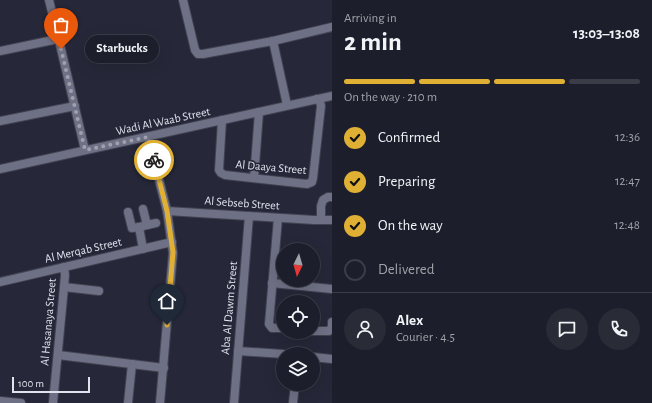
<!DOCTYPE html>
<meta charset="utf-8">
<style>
body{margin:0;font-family:"Alegreya Sans",sans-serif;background:#292b37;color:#f1f3f6;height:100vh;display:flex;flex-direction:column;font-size:15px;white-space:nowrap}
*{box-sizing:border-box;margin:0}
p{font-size:13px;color:#a0a2a9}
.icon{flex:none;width:22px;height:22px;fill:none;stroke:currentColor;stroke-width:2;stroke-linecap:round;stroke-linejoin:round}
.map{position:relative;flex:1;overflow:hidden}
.drawer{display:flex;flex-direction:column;background:#1c1e2b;width:320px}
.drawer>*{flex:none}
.needle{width:26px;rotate:185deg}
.controls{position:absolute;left:276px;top:243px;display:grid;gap:8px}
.controls a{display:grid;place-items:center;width:44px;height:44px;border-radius:50%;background:#1c1e2b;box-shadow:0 4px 16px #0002,0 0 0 1px #3a3c47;font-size:20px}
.scale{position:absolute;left:12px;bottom:10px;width:78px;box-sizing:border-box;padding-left:4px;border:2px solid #e0e2ee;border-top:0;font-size:11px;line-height:14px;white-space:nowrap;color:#e0e2ee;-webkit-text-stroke:3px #262839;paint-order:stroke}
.pin{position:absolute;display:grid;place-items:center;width:34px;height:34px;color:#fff;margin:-41px -17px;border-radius:50% 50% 50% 0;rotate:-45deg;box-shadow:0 0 4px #0007}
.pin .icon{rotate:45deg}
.courier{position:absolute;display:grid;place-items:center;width:40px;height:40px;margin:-20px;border:3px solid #e0b034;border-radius:50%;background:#fff;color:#222;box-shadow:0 1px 5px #0007}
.bubble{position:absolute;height:28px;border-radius:14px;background:#1c1e2b;box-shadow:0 4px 16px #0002,0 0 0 1px #3a3c47;font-size:13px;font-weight:700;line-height:28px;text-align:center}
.overview em{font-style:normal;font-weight:700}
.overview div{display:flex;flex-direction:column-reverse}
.overview{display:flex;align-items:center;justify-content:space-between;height:68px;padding:0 12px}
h1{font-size:26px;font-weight:700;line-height:30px}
.bar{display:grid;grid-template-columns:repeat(4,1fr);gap:6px 4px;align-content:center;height:48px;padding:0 12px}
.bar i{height:5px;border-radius:3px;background:#3a3c47}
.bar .current{background:#e0b034}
.bar p{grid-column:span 4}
.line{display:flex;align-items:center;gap:10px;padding:0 12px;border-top:1px solid #3a3c47}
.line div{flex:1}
.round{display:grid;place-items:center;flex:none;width:42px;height:42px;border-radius:21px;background:#292b37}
ol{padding:0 12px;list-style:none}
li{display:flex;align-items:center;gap:12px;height:44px}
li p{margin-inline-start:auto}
li .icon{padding:4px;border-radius:50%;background:#e0b034;color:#111;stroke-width:4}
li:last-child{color:#a0a2a9}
li i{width:22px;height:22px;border:2px solid #3a3c47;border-radius:50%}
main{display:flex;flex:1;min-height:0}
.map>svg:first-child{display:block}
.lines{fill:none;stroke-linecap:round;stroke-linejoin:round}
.minor-casing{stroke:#424351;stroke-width:10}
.minor{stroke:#6e7085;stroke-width:8}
.done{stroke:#9fa1af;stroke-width:4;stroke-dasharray:0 7.2}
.route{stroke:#e0b034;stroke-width:5}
.labels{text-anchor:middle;stroke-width:3.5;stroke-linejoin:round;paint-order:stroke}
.street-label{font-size:12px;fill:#e0e2ee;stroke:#262839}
</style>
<main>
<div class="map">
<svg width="332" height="403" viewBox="0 0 332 403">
<rect width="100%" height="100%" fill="#262839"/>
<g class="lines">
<defs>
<g id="minor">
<path d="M49 0 61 49 85 150"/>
<path d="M183 0 195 50 198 54H203L273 41 332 27"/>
<path d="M273 41 287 105"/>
<path d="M0 51 58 39"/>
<path d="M222 120 219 170 221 173 225 175 307 184 312 182 313 178 321 106 320 102 317 99"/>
<path d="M0 121 75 106"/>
<path d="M148 137 167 211 173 253 160 403"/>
<path d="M0 169 332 96"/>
<path d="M254 178 259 112"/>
<path d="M143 209 147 225"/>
<path d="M167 211 314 220H332"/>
<path d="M128 212 132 228 139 227 143 249"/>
<path d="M278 218 269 324 272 328H283"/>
<path d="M321 220V206L323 200 328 197H332"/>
<path d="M139 227 156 223"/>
<path d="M0 282 172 242"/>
<path d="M272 283 332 289"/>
<path d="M64 287 99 291"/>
<path d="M313 331H329L332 327V322"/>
<path d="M238 351 283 354"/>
<path d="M58 355 164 368"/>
<path d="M313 357 332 359"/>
<path d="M0 401 21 403"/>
<path d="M53 403 64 287 65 275 64 267"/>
<path d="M128 403 132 364"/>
<path d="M234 403 249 216"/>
<path d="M293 403 295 384"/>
</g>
</defs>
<use href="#minor" class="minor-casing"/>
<use href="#minor" class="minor"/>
</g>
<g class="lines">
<path class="done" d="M61 49 85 150 148 137 154 160"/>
<path class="route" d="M154 160 167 211 173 252 167 325"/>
</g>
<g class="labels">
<g class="street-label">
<text transform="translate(163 121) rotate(-12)" y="4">Wadi Al Waab Street</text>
<text transform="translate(271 167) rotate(5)" y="4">Al Daaya Street</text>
<text transform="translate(242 203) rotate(4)" y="4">Al Sebseb Street</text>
<text transform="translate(83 250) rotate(-13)" y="4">Al Merqab Street</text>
<text transform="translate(229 308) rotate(-85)" y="4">Aba Al Dawm Street</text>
<text transform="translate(48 322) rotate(-85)" y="4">Al Hasanaya Street</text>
</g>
</g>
</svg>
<div class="controls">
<a><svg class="needle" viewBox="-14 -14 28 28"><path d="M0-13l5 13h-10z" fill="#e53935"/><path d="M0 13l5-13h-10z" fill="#a0a2a9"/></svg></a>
<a><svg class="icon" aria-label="locate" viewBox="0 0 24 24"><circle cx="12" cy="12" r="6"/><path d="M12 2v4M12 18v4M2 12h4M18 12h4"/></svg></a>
<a><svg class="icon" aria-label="layers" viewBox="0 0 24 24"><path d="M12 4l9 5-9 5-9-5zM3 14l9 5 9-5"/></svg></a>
</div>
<div class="scale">100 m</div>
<div class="pin" style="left:61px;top:49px;background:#ea580c"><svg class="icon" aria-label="bag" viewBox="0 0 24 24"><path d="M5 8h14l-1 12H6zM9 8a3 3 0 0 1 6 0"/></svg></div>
<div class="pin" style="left:167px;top:325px;background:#1f2937"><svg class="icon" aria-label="home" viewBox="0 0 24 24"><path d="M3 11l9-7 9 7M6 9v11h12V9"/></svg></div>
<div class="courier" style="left:154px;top:160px"><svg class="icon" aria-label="bike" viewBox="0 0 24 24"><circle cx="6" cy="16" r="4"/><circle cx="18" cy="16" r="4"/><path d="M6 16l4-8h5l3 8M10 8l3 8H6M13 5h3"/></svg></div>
<div class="bubble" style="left:85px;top:35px;width:74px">Starbucks</div>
</div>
<section class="drawer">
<div class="overview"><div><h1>2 min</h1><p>Arriving in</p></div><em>13:03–13:08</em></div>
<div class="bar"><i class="current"></i><i class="current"></i><i class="current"></i><i></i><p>On the way · 210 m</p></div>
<ol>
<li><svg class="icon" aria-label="check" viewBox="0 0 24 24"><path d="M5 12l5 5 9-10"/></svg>Confirmed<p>12:36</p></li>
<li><svg class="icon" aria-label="check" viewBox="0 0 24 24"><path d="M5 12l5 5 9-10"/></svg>Preparing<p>12:47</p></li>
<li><svg class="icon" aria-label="check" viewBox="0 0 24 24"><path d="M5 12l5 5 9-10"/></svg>On the way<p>12:48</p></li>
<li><i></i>Delivered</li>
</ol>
<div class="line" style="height:72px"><a class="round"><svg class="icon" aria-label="person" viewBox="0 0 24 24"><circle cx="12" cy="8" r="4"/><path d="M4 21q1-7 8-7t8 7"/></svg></a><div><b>Alex</b><p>Courier · 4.5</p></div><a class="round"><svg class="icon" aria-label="chat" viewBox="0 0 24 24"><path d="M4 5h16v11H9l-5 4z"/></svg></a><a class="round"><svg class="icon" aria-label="phone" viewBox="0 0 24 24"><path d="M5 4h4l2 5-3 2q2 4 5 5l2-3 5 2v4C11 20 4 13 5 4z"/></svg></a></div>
</section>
</main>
